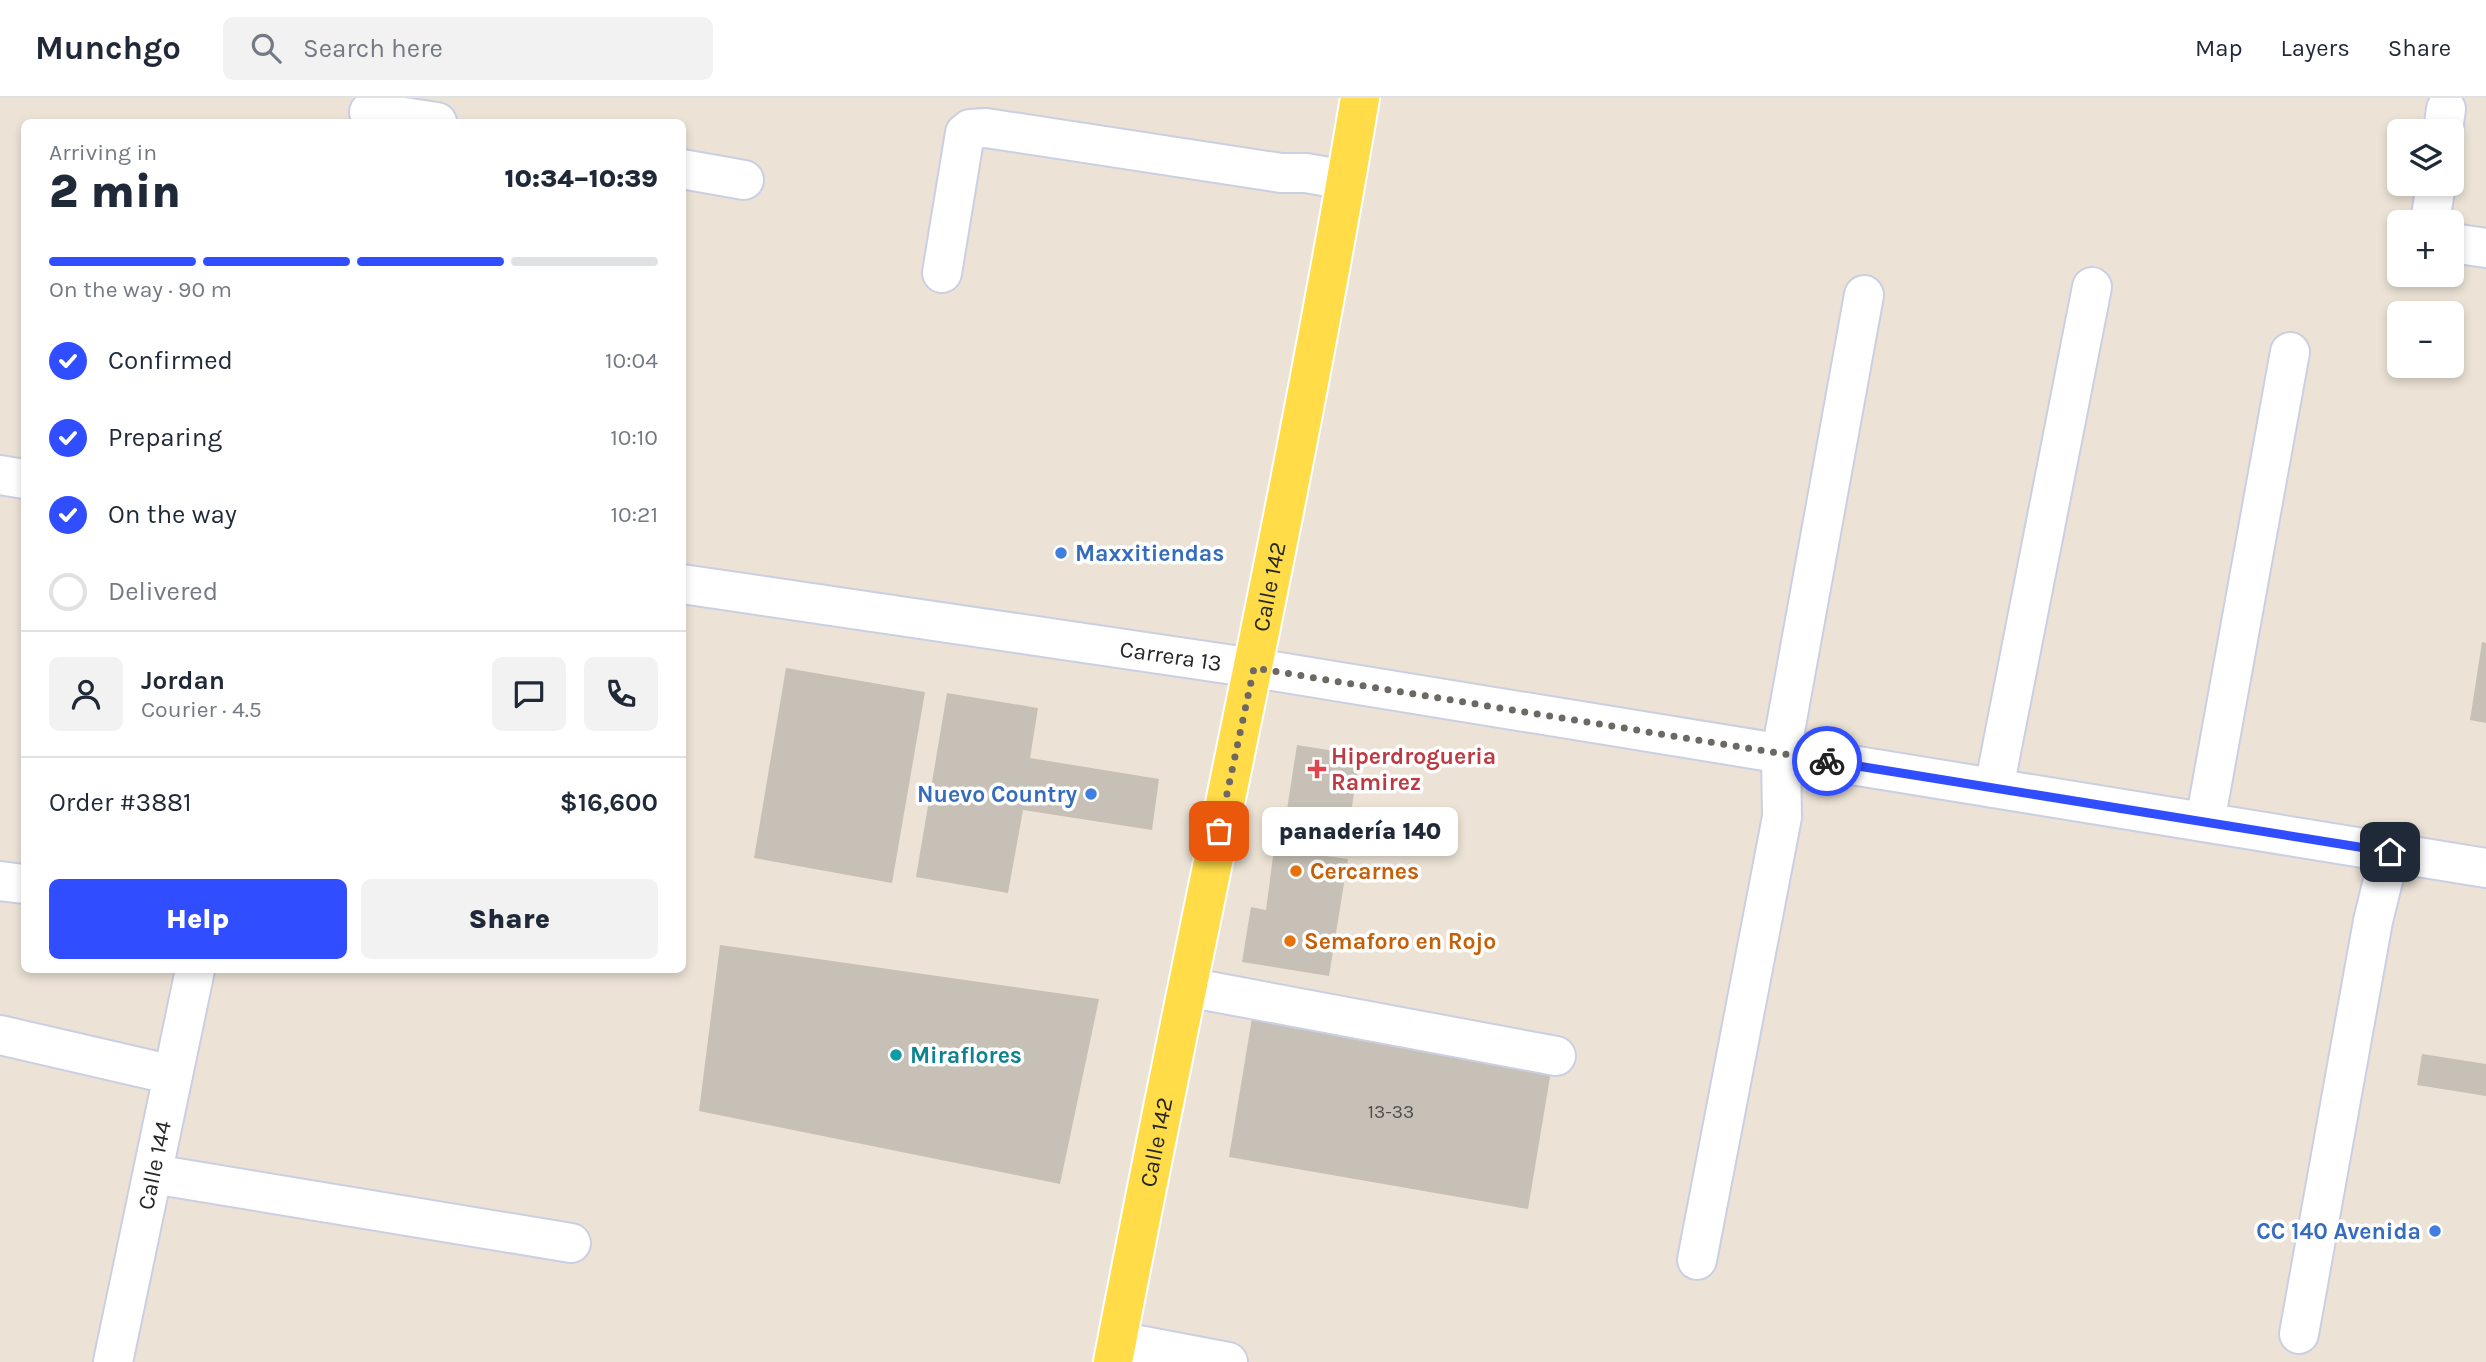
<!DOCTYPE html>
<meta charset="utf-8">
<style>
body{margin:0;font-family:Karla,sans-serif;background:#f2f2f3;color:#1f2937;height:100vh;display:flex;flex-direction:column;font-size:26px;white-space:nowrap}
*{box-sizing:border-box;margin:0}
p{font-size:23px;color:#747a83}
.icon{flex:none;width:38px;height:38px;fill:none;stroke:currentColor;stroke-width:2;stroke-linecap:round;stroke-linejoin:round}
.map{position:relative;flex:1;overflow:hidden}
.details{position:absolute;left:21px;top:21px;width:665px;height:854px;display:flex;flex-direction:column;background:#fff;border-radius:10px;box-shadow:0 4px 10px #0003}
.details>*{flex:none}
.controls{position:absolute;left:2387px;top:21px;display:grid;gap:14px}
.controls a{display:grid;place-items:center;width:77px;height:77px;border-radius:10px;background:#fff;box-shadow:0 4px 10px #0003;font-size:35px}
.pin{position:absolute;display:grid;place-items:center;width:60px;height:60px;color:#fff;margin:-30px;border-radius:14px;box-shadow:0 4px 10px #0006}
.courier{position:absolute;display:grid;place-items:center;width:70px;height:70px;margin:-35px;border:5px solid #304eff;border-radius:50%;background:#fff;color:#222;box-shadow:0 2px 9px #0007}
.bubble{position:absolute;height:49px;border-radius:10px;background:#fff;box-shadow:0 4px 10px #0003;font-size:23px;font-weight:800;line-height:49px;text-align:center}
.summary em{font-style:normal;font-weight:800}
.summary div{display:flex;flex-direction:column-reverse}
.summary{display:flex;align-items:center;justify-content:space-between;height:119px;padding:0 28px}
h1{font-size:46px;font-weight:800;line-height:52px}
.bar{display:grid;grid-template-columns:repeat(4,1fr);gap:10px 7px;align-content:center;height:84px;padding:0 28px}
.bar i{height:9px;border-radius:5px;background:#e0e1e3}
.bar .current{background:#304eff}
.bar p{grid-column:span 4}
.line{display:flex;align-items:center;gap:18px;padding:0 28px;border-top:2px solid #e0e1e3}
.line div{flex:1}
.round{display:grid;place-items:center;flex:none;width:74px;height:74px;border-radius:10px;background:#f2f2f3}
ol{padding:0 28px;list-style:none}
li{display:flex;align-items:center;gap:21px;height:77px}
li p{margin-inline-start:auto}
li .icon{padding:7px;border-radius:50%;background:#304eff;color:#fff;stroke-width:4}
li:last-child{color:#747a83}
li i{width:38px;height:38px;border:4px solid #e0e1e3;border-radius:50%}
.action{display:flex;gap:14px;margin-top:auto;padding:14px 28px}
.action a{flex:1;height:80px;border-radius:10px;background:#304eff;color:#fff;font-size:28px;font-weight:800;line-height:80px;text-align:center}
.action a+a{background:#f2f2f3;color:#1f2937}
header{display:flex;align-items:center;gap:42px;box-sizing:border-box;height:98px;padding:0 35px;background:#fff;border-bottom:2px solid #e0e1e3}
header strong{font-size:33px}
nav{display:flex;gap:38px;margin-inline-start:auto;font-size:24px}
.search{width:490px;height:63px;background:#f2f2f3;display:flex;align-items:center;gap:18px;box-sizing:border-box;padding:0 24px;border-radius:10px;color:#747a83;font-size:26px}
.map>svg:first-child{display:block}
.building{fill:#c6c0b6}
.lines{fill:none;stroke-linecap:round;stroke-linejoin:round}
.minor-casing{stroke:#cbcfe2;stroke-width:42}
.major-casing{stroke:#fff;stroke-width:42}
.minor{stroke:#fff;stroke-width:38}
.major{stroke:#ffdc48;stroke-width:38}
.done{stroke:#6c6964;stroke-width:7;stroke-dasharray:0 12.6}
.route{stroke:#304eff;stroke-width:9}
.shop-dot{fill:#3f7fe0;stroke:#fff;stroke-width:2.5}
.health-dot{fill:#e0444e;stroke:#fff;stroke-width:2.5}
.food-dot{fill:#e8710a;stroke:#fff;stroke-width:2.5}
.culture-dot{fill:#0f9aa8;stroke:#fff;stroke-width:2.5}
.labels{text-anchor:middle;stroke-width:7;stroke-linejoin:round;paint-order:stroke}
.number-label{font-size:19px;fill:#4f4d4b}
.shop-label{font-size:23px;font-weight:bold;fill:#366cbe;stroke:#fff;text-anchor:end}
.street-label{font-size:23px;fill:#272727;stroke:#fff}
.health-label{font-size:23px;font-weight:bold;fill:#be3a42;stroke:#fff;text-anchor:start}
.food-label{font-size:23px;font-weight:bold;fill:#c56008;stroke:#fff;text-anchor:start}
.culture-label{font-size:23px;font-weight:bold;fill:#0d838f;stroke:#fff;text-anchor:start}
</style>
<header>
<strong>Munchgo</strong>
<div class="search"><svg class="icon" aria-label="search" viewBox="0 0 24 24"><circle cx="10" cy="10" r="6"/><path d="M15 15l6 6"/></svg>Search here</div>
<nav><a>Map</a><a>Layers</a><a>Share</a></nav>
</header>
<div class="map">
<svg width="2486" height="1264" viewBox="0 0 2486 1264">
<rect width="100%" height="100%" fill="#ece3d6"/>
<g class="building">
<path d="M2482 544 2486 545V625L2470 622Z"/>
<path d="M786 570 925 594 892 785 754 760Z"/>
<path d="M947 595 1038 610 1030 660 1159 681 1152 732 1023 712 1008 795 916 779Z"/>
<path d="M1297 647 1360 657 1346 747 1283 737Z"/>
<path d="M1274 751 1348 761 1329 878 1242 864 1251 809 1266 812Z"/>
<path d="M720 847 1099 901 1060 1086 699 1013Z"/>
<path d="M1253 914 1552 967 1528 1111 1229 1059Z"/>
<path d="M2422 956 2486 966V998L2417 987Z"/>
</g>
<g class="lines">
<defs>
<g id="minor">
<path d="M369 14 437 24"/>
<path d="M2443 33 2446 11"/>
<path d="M682 71 744 82"/>
<path d="M2430 124 2436 86"/>
<path d="M2452 145 2486 150"/>
<path d="M942 175 965 35 970 31 986 30 1281 75H1306L1346 82"/>
<path d="M0 377 24 381"/>
<path id="s1" d="M682 486 1254 570 2486 770"/>
<path d="M1994 690 2092 189"/>
<path d="M2205 724 2290 254"/>
<path d="M0 783 24 786"/>
<path d="M1187 889 1556 958"/>
<path d="M0 937 173 977"/>
<path d="M153 1076 571 1145"/>
<path d="M1697 1162 1782 719 1781 655 1864 197"/>
<path d="M2299 1236 2373 823 2390 754"/>
<path d="M1117 1243 1228 1264"/>
<path id="s2" d="M113 1264 195 872"/>
</g>
<g id="major">
<path id="s3" d="M1113 1264C1193 842 1289 424 1360 0"/>
</g>
</defs>
<use href="#minor" class="minor-casing"/>
<use href="#major" class="major-casing"/>
<use href="#minor" class="minor"/>
<use href="#major" class="major"/>
</g>
<g class="lines">
<path class="done" d="M1219 733 1254 570 1827 663"/>
<path class="route" d="M1827 663 2390 754"/>
</g>
<g class="shop-dot">
<circle cx="1061" cy="455" r="7"/>
<circle cx="1091" cy="696" r="7"/>
<circle cx="2435" cy="1133" r="7"/>
</g>
<path class="health-dot" d="M1313.5 660.5h7v7h7v7h-7v7h-7v-7h-7v-7h7z"/>
<g class="food-dot">
<circle cx="1296" cy="773" r="7"/>
<circle cx="1290" cy="843" r="7"/>
</g>
<circle class="culture-dot" cx="896" cy="957" r="7"/>
<g class="labels">
<g class="number-label">
<text x="1391" y="1020">13-33</text>
</g>
<g class="shop-label">
<text x="1075" y="463" text-anchor="start">Maxxitiendas</text>
<text x="1077" y="704">Nuevo Country</text>
<text x="2421" y="1141">CC 140 Avenida</text>
</g>
<g class="street-label">
<text dy="8" stroke="none"><textPath href="#s3" startOffset="791">Calle 142</textPath></text>
<text dy="8" stroke="none"><textPath href="#s1" startOffset="494">Carrera 13</textPath></text>
<text dy="8" stroke="none"><textPath href="#s3" startOffset="224">Calle 142</textPath></text>
<text dy="8" stroke="none"><textPath href="#s2" startOffset="201">Calle 144</textPath></text>
</g>
<g class="health-label">
<text x="1331" y="666">Hiperdrogueria<tspan x="1331" dy="26">Ramirez</tspan></text>
</g>
<g class="food-label">
<text x="1310" y="781">Cercarnes</text>
<text x="1304" y="851">Semaforo en Rojo</text>
</g>
<g class="culture-label">
<text x="910" y="965">Miraflores</text>
</g>
</g>
</svg>
<div class="controls">
<a><svg class="icon" aria-label="layers" viewBox="0 0 24 24"><path d="M12 4l9 5-9 5-9-5zM3 14l9 5 9-5"/></svg></a>
<a>+</a>
<a>−</a>
</div>
<div class="pin" style="left:1219px;top:733px;background:#ea580c"><svg class="icon" aria-label="bag" viewBox="0 0 24 24"><path d="M5 8h14l-1 12H6zM9 8a3 3 0 0 1 6 0"/></svg></div>
<div class="pin" style="left:2390px;top:754px;background:#1f2937"><svg class="icon" aria-label="home" viewBox="0 0 24 24"><path d="M3 11l9-7 9 7M6 9v11h12V9"/></svg></div>
<div class="courier" style="left:1827px;top:663px"><svg class="icon" aria-label="bike" viewBox="0 0 24 24"><circle cx="6" cy="16" r="4"/><circle cx="18" cy="16" r="4"/><path d="M6 16l4-8h5l3 8M10 8l3 8H6M13 5h3"/></svg></div>
<div class="bubble" style="left:1262px;top:709px;width:196px">panadería 140</div>
<section class="details">
<div class="summary"><div><h1>2 min</h1><p>Arriving in</p></div><em>10:34–10:39</em></div>
<div class="bar"><i class="current"></i><i class="current"></i><i class="current"></i><i></i><p>On the way · 90 m</p></div>
<ol>
<li><svg class="icon" aria-label="check" viewBox="0 0 24 24"><path d="M5 12l5 5 9-10"/></svg>Confirmed<p>10:04</p></li>
<li><svg class="icon" aria-label="check" viewBox="0 0 24 24"><path d="M5 12l5 5 9-10"/></svg>Preparing<p>10:10</p></li>
<li><svg class="icon" aria-label="check" viewBox="0 0 24 24"><path d="M5 12l5 5 9-10"/></svg>On the way<p>10:21</p></li>
<li><i></i>Delivered</li>
</ol>
<div class="line" style="height:126px"><a class="round"><svg class="icon" aria-label="person" viewBox="0 0 24 24"><circle cx="12" cy="8" r="4"/><path d="M4 21q1-7 8-7t8 7"/></svg></a><div><b>Jordan</b><p>Courier · 4.5</p></div><a class="round"><svg class="icon" aria-label="chat" viewBox="0 0 24 24"><path d="M4 5h16v11H9l-5 4z"/></svg></a><a class="round"><svg class="icon" aria-label="phone" viewBox="0 0 24 24"><path d="M5 4h4l2 5-3 2q2 4 5 5l2-3 5 2v4C11 20 4 13 5 4z"/></svg></a></div>
<div class="line" style="height:91px"><div>Order #3881</div><b>$16,600</b></div>
<div class="action"><a>Help</a><a>Share</a></div>
</section>
</div>
